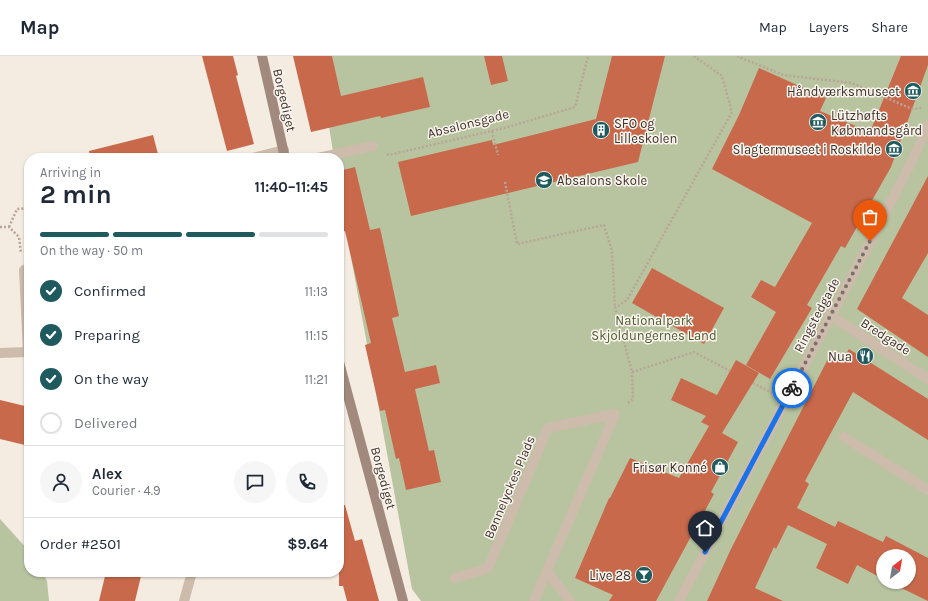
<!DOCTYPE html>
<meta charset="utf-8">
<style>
body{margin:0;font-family:Karla,sans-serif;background:#f6f6f7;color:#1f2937;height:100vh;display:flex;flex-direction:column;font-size:15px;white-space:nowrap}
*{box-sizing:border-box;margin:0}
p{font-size:13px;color:#747a83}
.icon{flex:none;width:22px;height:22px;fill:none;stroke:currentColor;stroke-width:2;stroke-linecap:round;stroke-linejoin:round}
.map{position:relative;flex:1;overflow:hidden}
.side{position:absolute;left:24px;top:97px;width:320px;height:424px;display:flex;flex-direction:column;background:#fff;border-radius:16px;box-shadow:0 1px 3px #0004}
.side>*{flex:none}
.needle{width:26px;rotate:31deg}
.fabs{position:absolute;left:876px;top:493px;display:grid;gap:8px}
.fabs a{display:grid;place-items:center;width:40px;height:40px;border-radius:50%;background:#fff;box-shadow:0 1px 3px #0004;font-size:20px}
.pin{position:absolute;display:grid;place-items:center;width:34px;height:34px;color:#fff;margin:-41px -17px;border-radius:50% 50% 50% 0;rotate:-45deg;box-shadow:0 0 4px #0007}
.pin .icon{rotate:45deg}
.courier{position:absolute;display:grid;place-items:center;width:40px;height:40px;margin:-20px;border:3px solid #1a73e8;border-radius:50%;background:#fff;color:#222;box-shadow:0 1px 5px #0007}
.head em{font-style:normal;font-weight:700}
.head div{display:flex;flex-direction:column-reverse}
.head{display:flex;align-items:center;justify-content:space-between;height:68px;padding:0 16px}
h1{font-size:26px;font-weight:700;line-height:30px}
.bar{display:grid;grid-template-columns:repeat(4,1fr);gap:6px 4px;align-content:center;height:48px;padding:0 16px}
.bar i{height:5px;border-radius:3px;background:#e0e1e3}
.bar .active{background:#1f5a5e}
.bar p{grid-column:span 4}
.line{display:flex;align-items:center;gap:10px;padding:0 16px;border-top:1px solid #e0e1e3}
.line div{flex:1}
.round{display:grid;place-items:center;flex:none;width:42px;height:42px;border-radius:21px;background:#f6f6f7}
ol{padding:0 16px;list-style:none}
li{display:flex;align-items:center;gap:12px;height:44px}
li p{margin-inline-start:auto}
li .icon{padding:4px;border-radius:50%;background:#1f5a5e;color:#fff;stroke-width:4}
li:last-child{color:#747a83}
li i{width:22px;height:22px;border:2px solid #e0e1e3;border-radius:50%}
header{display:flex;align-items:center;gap:24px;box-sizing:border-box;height:56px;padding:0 20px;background:#fff;border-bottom:1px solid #e0e1e3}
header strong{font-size:19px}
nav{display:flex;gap:22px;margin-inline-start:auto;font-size:14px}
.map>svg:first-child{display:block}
.green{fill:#b8c4a0;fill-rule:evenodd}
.building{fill:#c8694b}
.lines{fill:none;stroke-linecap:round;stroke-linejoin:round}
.path{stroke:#b9a596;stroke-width:2.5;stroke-dasharray:2 2;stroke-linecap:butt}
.lane{stroke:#cdbbac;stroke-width:10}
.street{stroke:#cdbbac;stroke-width:10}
.secondary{stroke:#a18a7d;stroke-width:10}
.done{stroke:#7c716b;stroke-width:4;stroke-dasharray:0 7.2}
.route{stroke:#1a73e8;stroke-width:5}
.labels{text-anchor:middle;stroke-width:3;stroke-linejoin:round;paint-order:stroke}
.poi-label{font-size:13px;fill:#3b302b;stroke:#fbf5ee;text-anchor:end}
.street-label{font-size:13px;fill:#3b302b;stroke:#fbf5ee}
.park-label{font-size:13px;fill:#4a5a2e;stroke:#fbf5ee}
</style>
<header>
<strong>Map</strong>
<nav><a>Map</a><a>Layers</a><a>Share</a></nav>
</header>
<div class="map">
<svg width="928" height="545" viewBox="0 0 928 545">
<rect width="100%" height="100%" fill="#f4ebe1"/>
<g class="green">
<path d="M318 0H928V545H421L412 533 339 136V102H334ZM883 500H909V526H883Z"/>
<path d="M0 463 29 495V516H42L47 525 49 545H0Z"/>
</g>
<g class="building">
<path d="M202 0H233L238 19 236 20 254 88 227 95Z"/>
<path d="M293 0H332L341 40 423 21 430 51 381 62 380 60 311 76Z"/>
<path d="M484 0H502L508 25 491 29Z"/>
<path d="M612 0H665L638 106 411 160 398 106 492 84 493 89 596 63Z"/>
<path d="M901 0H928V9L891 111 845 192 841 190 807 249 812 252 770 323 746 309 776 256 751 241 761 224 775 231 812 167 712 113 739 59 759 12 826 42 820 55 870 76Z"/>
<path d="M153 79 159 102H90L89 95Z"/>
<path d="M355 111 370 174 380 172 399 260 392 262 405 316 436 309 440 327 415 333 429 395 434 394 441 426 406 434 399 402 396 403 385 354 380 355 365 289 371 287 345 175 339 177V115Z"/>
<path d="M928 120V197L902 242 928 259V301L857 253Z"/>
<path d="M652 212 724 252 704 288 632 247Z"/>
<path d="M849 293 928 343V384L853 336 805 425 809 428 797 452 835 471 838 465 883 486 886 480 928 502V545L889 526H909V500H883V523L857 509 848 528 816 512 827 488 788 469 776 493 774 491 755 532 783 545H707L731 493 773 410 831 297 842 304Z"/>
<path d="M736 304 759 317 722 377 738 386 711 436 714 438 656 545H609L613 539 575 522 609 442H610L630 402 679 422 709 370 701 366 706 360 671 344 681 322 717 339Z"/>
<path d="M0 344 29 351V390L0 383Z"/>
<path d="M345 449 355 485 362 483 379 545H347L343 530H339V450Z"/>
<path d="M106 516H142L135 545H99Z"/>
</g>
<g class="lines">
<g class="path">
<path d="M694 0 722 20 732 56 627 244 615 252 632 316 694 296 730 315"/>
<path d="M737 0 783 19 852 27 912 53 922 52"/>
<path d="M492 75 498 99"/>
<path d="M387 98 389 99 508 71 575 51 588 0"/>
<path d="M505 126 517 188 604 169 612 195 615 252"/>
<path d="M0 171H9L19 181 21 197"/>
<path d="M9 171 17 153 29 152"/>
<path d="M753 327 772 337"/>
<path d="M628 347 633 343 632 316"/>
</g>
<g class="lane">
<path d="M253 102 284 94"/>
<path d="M318 102 373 90"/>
<path d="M844 381 928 434"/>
<path d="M455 522 488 512 548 372 615 358 547 515 570 545"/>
<path d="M534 545 547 515"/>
</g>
<g class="street">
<path d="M24 214 28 296H29"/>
<path d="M830 259 928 323"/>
<path d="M0 297 28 296"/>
<path d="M184 545 192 516"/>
<path d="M679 545 877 173 913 103 928 69"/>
</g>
<g class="secondary">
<path d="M262 0 285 102"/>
<path d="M339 306 403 545"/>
</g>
</g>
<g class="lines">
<path class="done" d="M792 332 870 185"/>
<path class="route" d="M705 496 792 332"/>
</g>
<defs>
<symbol id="museum-disc" viewBox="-11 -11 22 22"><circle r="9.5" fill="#1f5a5e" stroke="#fbf5ee"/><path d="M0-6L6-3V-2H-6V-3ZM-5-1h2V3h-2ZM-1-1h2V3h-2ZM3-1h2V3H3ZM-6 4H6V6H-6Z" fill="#fff"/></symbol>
<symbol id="building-disc" viewBox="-11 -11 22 22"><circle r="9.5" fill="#1f5a5e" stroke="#fbf5ee"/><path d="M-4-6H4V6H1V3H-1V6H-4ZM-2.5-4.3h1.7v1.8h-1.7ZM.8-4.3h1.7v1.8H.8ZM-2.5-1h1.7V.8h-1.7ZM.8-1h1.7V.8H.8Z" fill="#fff"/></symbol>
<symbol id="school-disc" viewBox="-11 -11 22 22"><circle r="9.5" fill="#1f5a5e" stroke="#fbf5ee"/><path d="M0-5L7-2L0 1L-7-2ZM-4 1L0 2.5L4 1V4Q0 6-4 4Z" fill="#fff"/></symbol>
<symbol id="restaurant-disc" viewBox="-11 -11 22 22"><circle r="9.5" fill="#1f5a5e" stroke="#fbf5ee"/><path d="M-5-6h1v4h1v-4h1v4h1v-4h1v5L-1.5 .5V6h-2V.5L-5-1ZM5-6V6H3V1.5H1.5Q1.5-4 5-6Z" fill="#fff"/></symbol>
<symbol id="shop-disc" viewBox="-11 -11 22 22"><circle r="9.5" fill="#1f5a5e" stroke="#fbf5ee"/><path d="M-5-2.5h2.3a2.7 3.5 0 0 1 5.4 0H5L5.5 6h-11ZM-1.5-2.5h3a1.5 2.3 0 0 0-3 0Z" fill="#fff"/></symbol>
<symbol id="bar-disc" viewBox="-11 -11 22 22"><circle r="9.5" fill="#1f5a5e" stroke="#fbf5ee"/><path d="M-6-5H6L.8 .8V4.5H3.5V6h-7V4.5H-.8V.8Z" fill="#fff"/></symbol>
</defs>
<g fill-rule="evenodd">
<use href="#museum-disc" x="903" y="25" width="20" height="20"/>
<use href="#museum-disc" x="808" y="56" width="20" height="20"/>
<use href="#building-disc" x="591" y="64" width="20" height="20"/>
<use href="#museum-disc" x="884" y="83" width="20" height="20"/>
<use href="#school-disc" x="534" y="114" width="20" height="20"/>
<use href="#restaurant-disc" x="855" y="290" width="20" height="20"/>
<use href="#shop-disc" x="710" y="401" width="20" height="20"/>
<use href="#bar-disc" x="634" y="509" width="20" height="20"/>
</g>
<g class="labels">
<g class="poi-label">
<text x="900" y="40">Håndværksmuseet</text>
<text x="831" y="64" text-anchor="start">Lützhøfts<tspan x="831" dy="15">Købmandsgård</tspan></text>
<text x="614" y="72" text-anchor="start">SFO og<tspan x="614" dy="15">Lilleskolen</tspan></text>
<text x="881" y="98">Slagtermuseet i Roskilde</text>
<text x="557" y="129" text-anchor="start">Absalons Skole</text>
<text x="852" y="305">Nua</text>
<text x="707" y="416">Frisør Konné</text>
<text x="631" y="524">Live 28</text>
</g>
<g class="street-label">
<text transform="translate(285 44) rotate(77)" y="5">Borgediget</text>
<text transform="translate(468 67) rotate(-14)" y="5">Absalonsgade</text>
<text transform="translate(816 259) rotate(-62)" y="5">Ringstedgade</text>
<text transform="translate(886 280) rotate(33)" y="5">Bredgade</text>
<text transform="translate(384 422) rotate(75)" y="5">Borgediget</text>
<text transform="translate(509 431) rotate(-67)" y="5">Bønnelyckes Plads</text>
</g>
<g class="park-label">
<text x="654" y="269">Nationalpark<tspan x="654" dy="15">Skjoldungernes Land</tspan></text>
</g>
</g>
</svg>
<div class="fabs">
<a><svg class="needle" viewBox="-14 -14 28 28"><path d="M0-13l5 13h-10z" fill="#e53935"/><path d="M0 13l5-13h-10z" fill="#747a83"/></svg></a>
</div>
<div class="pin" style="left:870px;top:185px;background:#ea580c"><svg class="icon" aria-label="bag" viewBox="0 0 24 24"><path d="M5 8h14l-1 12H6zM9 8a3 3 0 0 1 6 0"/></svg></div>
<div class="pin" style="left:705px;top:496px;background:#1f2937"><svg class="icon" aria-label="home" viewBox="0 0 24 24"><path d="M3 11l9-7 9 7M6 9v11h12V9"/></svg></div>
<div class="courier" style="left:792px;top:332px"><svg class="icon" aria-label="bike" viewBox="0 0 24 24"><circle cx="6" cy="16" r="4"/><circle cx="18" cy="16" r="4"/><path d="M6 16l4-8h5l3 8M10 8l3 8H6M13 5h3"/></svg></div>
<section class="side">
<div class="head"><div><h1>2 min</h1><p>Arriving in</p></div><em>11:40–11:45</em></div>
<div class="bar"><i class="active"></i><i class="active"></i><i class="active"></i><i></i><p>On the way · 50 m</p></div>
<ol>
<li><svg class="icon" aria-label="check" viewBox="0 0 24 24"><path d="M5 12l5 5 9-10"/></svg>Confirmed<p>11:13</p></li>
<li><svg class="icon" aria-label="check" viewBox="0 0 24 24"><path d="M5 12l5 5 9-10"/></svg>Preparing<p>11:15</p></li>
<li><svg class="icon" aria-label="check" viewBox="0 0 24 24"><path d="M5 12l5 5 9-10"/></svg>On the way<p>11:21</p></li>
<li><i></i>Delivered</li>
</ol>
<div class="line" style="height:72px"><a class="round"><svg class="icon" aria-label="person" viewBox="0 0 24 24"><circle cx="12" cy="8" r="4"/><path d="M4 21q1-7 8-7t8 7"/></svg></a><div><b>Alex</b><p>Courier · 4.9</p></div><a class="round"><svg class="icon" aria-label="chat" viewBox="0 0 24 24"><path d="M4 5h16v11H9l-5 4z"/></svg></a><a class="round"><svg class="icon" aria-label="phone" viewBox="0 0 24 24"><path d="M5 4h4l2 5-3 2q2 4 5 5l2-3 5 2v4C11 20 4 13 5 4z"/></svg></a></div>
<div class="line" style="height:52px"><div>Order #2501</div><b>$9.64</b></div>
</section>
</div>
